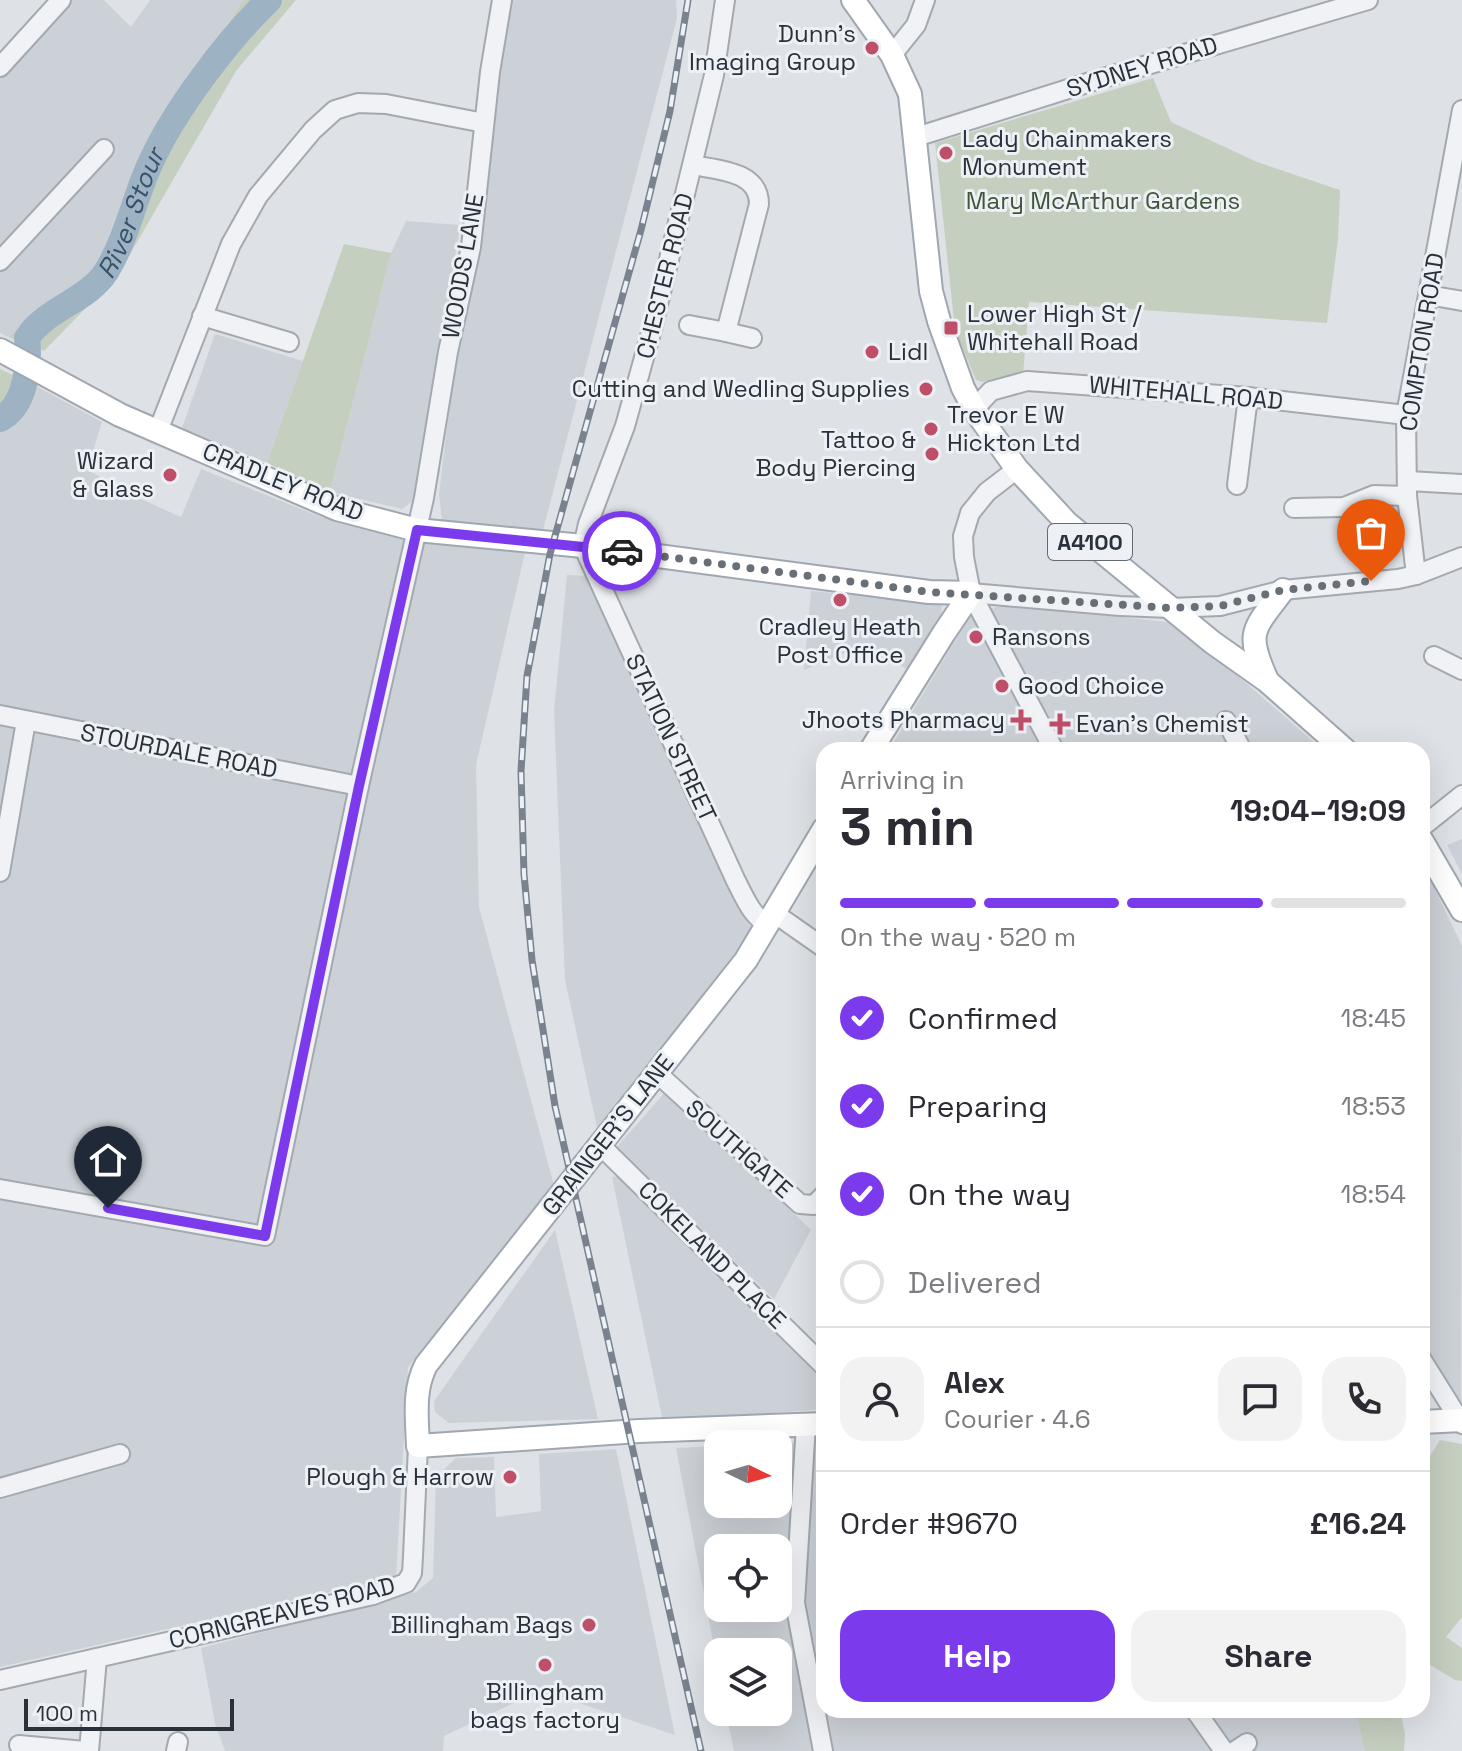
<!DOCTYPE html>
<meta charset="utf-8">
<style>
body{margin:0;font-family:"Space Grotesk",sans-serif;background:#f2f2f3;color:#2b2b33;height:100vh;display:flex;flex-direction:column;font-size:30px;white-space:nowrap}
*{box-sizing:border-box;margin:0}
p{font-size:26px;color:#7c7c81}
.icon{flex:none;width:44px;height:44px;fill:none;stroke:currentColor;stroke-width:2;stroke-linecap:round;stroke-linejoin:round}
.map{position:relative;flex:1;overflow:hidden}
.side{position:absolute;left:816px;top:742px;width:614px;height:976px;display:flex;flex-direction:column;background:#fff;border-radius:24px;box-shadow:0 8px 32px #0002}
.side>*{flex:none}
.needle{width:52px;rotate:95deg}
.fabs{position:absolute;left:704px;top:1430px;display:grid;gap:16px}
.fabs a{display:grid;place-items:center;width:88px;height:88px;border-radius:16px;background:#fff;box-shadow:0 8px 32px #0002;font-size:40px}
.scale{position:absolute;left:24px;bottom:20px;width:210px;box-sizing:border-box;padding-left:8px;border:4px solid #29313b;border-top:0;font-size:22px;line-height:28px;white-space:nowrap;color:#29313b;-webkit-text-stroke:6px #edf0f4;paint-order:stroke}
.pin{position:absolute;display:grid;place-items:center;width:68px;height:68px;color:#fff;margin:-82px -34px;border-radius:50% 50% 50% 0;rotate:-45deg;box-shadow:0 0 8px #0007}
.pin .icon{rotate:45deg}
.courier{position:absolute;display:grid;place-items:center;width:80px;height:80px;margin:-40px;border:6px solid #7c3aed;border-radius:50%;background:#fff;color:#222;box-shadow:0 2px 10px #0007}
.head em{font-style:normal;font-weight:800}
.head div{display:flex;flex-direction:column-reverse}
.head{display:flex;align-items:center;justify-content:space-between;height:136px;padding:0 24px}
h1{font-size:52px;font-weight:800;line-height:60px}
.bar{display:grid;grid-template-columns:repeat(4,1fr);gap:12px 8px;align-content:center;height:96px;padding:0 24px}
.bar i{height:10px;border-radius:6px;background:#e1e1e2}
.bar .active{background:#7c3aed}
.bar p{grid-column:span 4}
.line{display:flex;align-items:center;gap:20px;padding:0 24px;border-top:2px solid #e1e1e2}
.line div{flex:1}
.round{display:grid;place-items:center;flex:none;width:84px;height:84px;border-radius:24px;background:#f2f2f3}
ol{padding:0 24px;list-style:none}
li{display:flex;align-items:center;gap:24px;height:88px}
li p{margin-inline-start:auto}
li .icon{padding:8px;border-radius:50%;background:#7c3aed;color:#fff;stroke-width:4}
li:last-child{color:#7c7c81}
li i{width:44px;height:44px;border:4px solid #e1e1e2;border-radius:50%}
.cta{display:flex;gap:16px;margin-top:auto;padding:16px 24px}
.cta a{flex:1;height:92px;border-radius:24px;background:#7c3aed;color:#fff;font-size:32px;font-weight:800;line-height:92px;text-align:center}
.cta a+a{background:#f2f2f3;color:#2b2b33}
.map>svg:first-child{display:block}
.built{fill:#ccd1d7;fill-rule:evenodd}
.green{fill:#c5cfc0}
.lines{fill:none;stroke-linecap:round;stroke-linejoin:round}
.river{stroke:#9db2c3;stroke-width:26}
.minor-casing{stroke:#a4a9af;stroke-width:22}
.major-casing{stroke:#9fa7b0;stroke-width:26}
.minor{stroke:#f0f2f5;stroke-width:18}
.major{stroke:#fff;stroke-width:22}
.rail-casing{stroke:#79828e;stroke-width:7}
.rail{stroke:#edf0f4;stroke-width:4;stroke-dasharray:12;stroke-linecap:butt}
.done{stroke:#686f77;stroke-width:8;stroke-dasharray:0 14.4}
.route{stroke:#7c3aed;stroke-width:10}
.poi-dot{fill:#bf4f68;stroke:#edf0f4;stroke-width:3}
.labels{text-anchor:middle;stroke-width:6;stroke-linejoin:round;paint-order:stroke}
.shield{fill:#edf0f4;stroke:#646a72;stroke-width:2}
.shield-label{font-size:22px;font-weight:bold;fill:#29313b}
.poi-label{font-size:24px;fill:#29313b;stroke:#edf0f4;text-anchor:end}
.street-label{font-size:24px;fill:#29313b;stroke:#edf0f4}
.park-label{font-size:24px;fill:#3f5538;stroke:#edf0f4}
.water-label{font-size:26px;font-style:italic;fill:#38526b;stroke:#edf0f4}
</style>
<div class="map">
<svg width="1462" height="1751" viewBox="0 0 1462 1751">
<rect width="100%" height="100%" fill="#dee2e6"/>
<g class="built">
<path d="M66 0H104L131 27 150 0H243L158 134 134 182 101 267 8 337 0 333V74Z"/>
<path d="M510 0H676L677 18 543 530 442 520 439 494 451 394 496 107Z"/>
<path d="M406 221 460 225 418 497 402 509 330 492 391 253Z"/>
<path d="M215 334 303 361 267 463 182 428Z"/>
<path d="M36 386 102 422 87 470 114 484 123 491 181 517 201 469 321 517 410 539 525 552 476 765 479 907 555 1189 408 1367 396 1577 0 1667V1497L19 1490 14 1474 0 1478V429L21 412Z"/>
<path d="M567 575 591 576 752 930 598 1132 565 980 554 711Z"/>
<path d="M811 591 941 603 942 615 908 670 866 644 804 670Z"/>
<path d="M1009 605 1177 623 1323 750H889L973 611Z"/>
<path d="M1462 839V874L1447 845Z"/>
<path d="M1422 862 1462 946 1461 1404 1431 1356 1422 1361Z"/>
<path d="M667 1090 811 1230 774 1299 616 1148Z"/>
<path d="M619 1176 824 1382V1409L736 1416 662 1417 612 1177Z"/>
<path d="M555 1230 598 1419 449 1423 435 1412 434 1401Z"/>
<path d="M824 1441V1710H1355L1365 1751H734L726 1712H778V1652H718V1668L676 1448 718 1446V1504H778V1444H759ZM718 1548H778V1608H718Z"/>
<path d="M616 1449 675 1735 549 1693 520 1700 444 1736 443 1751H225L215 1723 201 1648 416 1592 433 1578 436 1477 456 1458 494 1457 496 1517 541 1511 539 1454Z"/>
</g>
<g class="green">
<path d="M243 0H296L236 71 118 275 44 351 8 337 101 267 134 182 158 134Z"/>
<path d="M1153 78 1171 122 1257 162 1340 190 1338 240 1327 323 1029 302 1023 375 982 382 976 380 955 330 935 143Z"/>
<path d="M344 244 391 253 330 492 267 463Z"/>
<path d="M0 369 36 386 21 412 0 429Z"/>
<path d="M1440 1440 1462 1444V1617L1446 1637 1462 1648V1681L1455 1680 1427 1663 1429 1656 1422 1649V1469Z"/>
<path d="M1355 1710H1400L1405 1734 1404 1751H1365Z"/>
</g>
<g class="lines">
<path class="river" id="s1" d="M0 419C26 406 30 364 27 338 45 309 87 301 106 272 127 238 134 199 150 164 173 112 228 39 269 0"/>
<defs>
<g id="minor">
<path d="M725 0 714 75 652 329 625 426 588 524 583 546 736 881C745 898 751 915 768 925"/>
<path d="M892 55 916 25 925 0"/>
<path d="M0 67 61 0"/>
<path d="M916 137 1103 78 1368 0"/>
<path d="M0 261 104 149"/>
<path d="M1428 295 1462 301"/>
<path d="M202 316 289 342"/>
<path d="M689 325 726 332 759 204C759 171 718 170 693 165"/>
<path d="M726 332 752 338"/>
<path d="M974 409 991 391 1027 381 1248 397 1406 415"/>
<path d="M158 431 231 244 258 196 313 130 335 110 358 103 386 104 484 123"/>
<path d="M1017 469 987 492 970 513 963 536 964 557 971 593 1054 750"/>
<path d="M1408 481 1462 484"/>
<path d="M1237 485 1248 397"/>
<path d="M1294 508 1344 507 1374 495 1407 496"/>
<path d="M1416 575 1407 496 1406 415 1462 110"/>
<path d="M971 593 1120 606 1170 608 1220 606 1283 590 1398 579 1416 575 1462 557"/>
<path d="M1434 656 1462 670"/>
<path d="M0 715 359 786"/>
<path d="M1226 721 1242 750"/>
<path d="M1422 827 1462 795"/>
<path d="M0 872 26 721"/>
<path d="M774 913 824 948"/>
<path d="M657 1073 800 1204 814 1205 824 1195"/>
<path d="M600 1145 824 1366"/>
<path d="M0 1189 265 1236 359 786 424 498 448 352 471 247 490 72 502 0"/>
<path d="M1422 1360 1462 1424"/>
<path d="M806 1424 795 1603 823 1751"/>
<path d="M0 1488 120 1454"/>
<path d="M0 1680 373 1595 406 1583 412 1573 413 1556 418 1446"/>
<path d="M1195 1710 1224 1751"/>
<path d="M19 1745 85 1751"/>
<path d="M89 1751 97 1658"/>
<path d="M176 1751 178 1742"/>
<path d="M1235 1751 1247 1743"/>
</g>
<g id="major">
<path d="M853 0 892 55 910 94 931 291 939 321 963 388 974 409 1017 469 1067 523 1212 642 1267 681 1345 750"/>
<path d="M0 350 120 415 337 509 417 530 583 546 929 592 971 593"/>
<path d="M1267 680C1245 632 1253 630 1283 590"/>
<path d="M871 750 944 633 971 593"/>
<path d="M824 829 746 960 426 1365C413 1390 417 1418 418 1446L639 1431 824 1424"/>
<path d="M1422 841 1462 910"/>
<path d="M1422 1422 1462 1420"/>
</g>
</defs>
<use href="#minor" class="minor-casing"/>
<use href="#major" class="major-casing"/>
<use href="#minor" class="minor"/>
<use href="#major" class="major"/>
<defs>
<path id="rail" d="M688 0 670 111 641 230 550 554 527 676 521 771 524 874 532 960 555 1106 701 1751"/>
</defs>
<use href="#rail" class="rail-casing"/>
<use href="#rail" class="rail"/>
</g>
<g class="lines">
<path class="done" d="M622 551 929 592 1170 608 1220 606 1283 590 1371 581"/>
<path class="route" d="M108 1208 265 1236 359 786 417 530 622 551"/>
</g>
<g class="poi-dot">
<circle cx="872" cy="48" r="8"/>
<circle cx="946" cy="153" r="8"/>
<rect x="943" y="320" width="16" height="16" rx="4"/>
<circle cx="872" cy="352" r="8"/>
<circle cx="926" cy="389" r="8"/>
<circle cx="931" cy="429" r="8"/>
<circle cx="932" cy="454" r="8"/>
<circle cx="170" cy="475" r="8"/>
<circle cx="840" cy="600" r="8"/>
<circle cx="976" cy="637" r="8"/>
<circle cx="1002" cy="686" r="8"/>
<path d="M1017 708h8v8h8v8h-8v8h-8v-8h-8v-8h8z"/>
<path d="M1056 712h8v8h8v8h-8v8h-8v-8h-8v-8h8z"/>
<circle cx="510" cy="1477" r="8"/>
<circle cx="589" cy="1625" r="8"/>
<circle cx="545" cy="1665" r="8"/>
</g>
<g class="labels">
<rect class="shield" x="1048" y="524" width="84" height="36" rx="6"/>
<g class="shield-label">
<text x="1090" y="550">A4100</text>
</g>
<g class="poi-label">
<text x="856" y="42">Dunn's<tspan x="856" dy="28">Imaging Group</tspan></text>
<text x="962" y="147" text-anchor="start">Lady Chainmakers<tspan x="962" dy="28">Monument</tspan></text>
<text x="967" y="322" text-anchor="start">Lower High St /<tspan x="967" dy="28">Whitehall Road</tspan></text>
<text x="888" y="360" text-anchor="start">Lidl</text>
<text x="910" y="397">Cutting and Wedling Supplies</text>
<text x="947" y="423" text-anchor="start">Trevor E W<tspan x="947" dy="28">Hickton Ltd</tspan></text>
<text x="916" y="448">Tattoo &amp;<tspan x="916" dy="28">Body Piercing</tspan></text>
<text x="154" y="469">Wizard<tspan x="154" dy="28">&amp; Glass</tspan></text>
<text x="840" y="635" text-anchor="middle">Cradley Heath<tspan x="840" dy="28">Post Office</tspan></text>
<text x="992" y="645" text-anchor="start">Ransons</text>
<text x="1018" y="694" text-anchor="start">Good Choice</text>
<text x="1005" y="728">Jhoots Pharmacy</text>
<text x="1076" y="732" text-anchor="start">Evan's Chemist</text>
<text x="494" y="1485">Plough &amp; Harrow</text>
<text x="573" y="1633">Billingham Bags</text>
<text x="545" y="1700" text-anchor="middle">Billingham<tspan x="545" dy="28">bags factory</tspan></text>
</g>
<g class="street-label">
<text transform="translate(1142 67) rotate(-17)" y="8">SYDNEY ROAD</text>
<text transform="translate(463 266) rotate(-80)" y="8">WOODS LANE</text>
<text transform="translate(665 276) rotate(-76)" y="8">CHESTER ROAD</text>
<text transform="translate(1422 342) rotate(-81)" y="8">COMPTON ROAD</text>
<text transform="translate(1186 393) rotate(5)" y="8">WHITEHALL ROAD</text>
<text transform="translate(283 482) rotate(22)" y="8">CRADLEY ROAD</text>
<text transform="translate(671 738) rotate(65)" y="8">STATION STREET</text>
<text transform="translate(179 751) rotate(11)" y="8">STOURDALE ROAD</text>
<text transform="translate(608 1135) rotate(-52)" y="8">GRAINGER'S LANE</text>
<text transform="translate(739 1149) rotate(42)" y="8">SOUTHGATE</text>
<text transform="translate(712 1255) rotate(45)" y="8">COKELAND PLACE</text>
<text transform="translate(282 1613) rotate(-14)" y="8">CORNGREAVES ROAD</text>
</g>
<g class="park-label">
<text x="1103" y="209">Mary McArthur Gardens</text>
</g>
<g class="water-label">
<text dy="9" stroke="none"><textPath href="#s1" startOffset="258">River Stour</textPath></text>
</g>
</g>
</svg>
<div class="fabs">
<a><svg class="needle" viewBox="-14 -14 28 28"><path d="M0-13l5 13h-10z" fill="#e53935"/><path d="M0 13l5-13h-10z" fill="#7c7c81"/></svg></a>
<a><svg class="icon" aria-label="locate" viewBox="0 0 24 24"><circle cx="12" cy="12" r="6"/><path d="M12 2v4M12 18v4M2 12h4M18 12h4"/></svg></a>
<a><svg class="icon" aria-label="layers" viewBox="0 0 24 24"><path d="M12 4l9 5-9 5-9-5zM3 14l9 5 9-5"/></svg></a>
</div>
<div class="scale">100 m</div>
<div class="pin" style="left:1371px;top:581px;background:#ea580c"><svg class="icon" aria-label="bag" viewBox="0 0 24 24"><path d="M5 8h14l-1 12H6zM9 8a3 3 0 0 1 6 0"/></svg></div>
<div class="pin" style="left:108px;top:1208px;background:#1f2937"><svg class="icon" aria-label="home" viewBox="0 0 24 24"><path d="M3 11l9-7 9 7M6 9v11h12V9"/></svg></div>
<div class="courier" style="left:622px;top:551px"><svg class="icon" aria-label="car" viewBox="0 0 24 24"><path d="M5 17H2v-5l4-1 3-4h7l3 4 3 1v5h-3M9 17h6M6 11h13"/><circle cx="7" cy="17" r="2"/><circle cx="17" cy="17" r="2"/></svg></div>
<section class="side">
<div class="head"><div><h1>3 min</h1><p>Arriving in</p></div><em>19:04–19:09</em></div>
<div class="bar"><i class="active"></i><i class="active"></i><i class="active"></i><i></i><p>On the way · 520 m</p></div>
<ol>
<li><svg class="icon" aria-label="check" viewBox="0 0 24 24"><path d="M5 12l5 5 9-10"/></svg>Confirmed<p>18:45</p></li>
<li><svg class="icon" aria-label="check" viewBox="0 0 24 24"><path d="M5 12l5 5 9-10"/></svg>Preparing<p>18:53</p></li>
<li><svg class="icon" aria-label="check" viewBox="0 0 24 24"><path d="M5 12l5 5 9-10"/></svg>On the way<p>18:54</p></li>
<li><i></i>Delivered</li>
</ol>
<div class="line" style="height:144px"><a class="round"><svg class="icon" aria-label="person" viewBox="0 0 24 24"><circle cx="12" cy="8" r="4"/><path d="M4 21q1-7 8-7t8 7"/></svg></a><div><b>Alex</b><p>Courier · 4.6</p></div><a class="round"><svg class="icon" aria-label="chat" viewBox="0 0 24 24"><path d="M4 5h16v11H9l-5 4z"/></svg></a><a class="round"><svg class="icon" aria-label="phone" viewBox="0 0 24 24"><path d="M5 4h4l2 5-3 2q2 4 5 5l2-3 5 2v4C11 20 4 13 5 4z"/></svg></a></div>
<div class="line" style="height:104px"><div>Order #9670</div><b>£16.24</b></div>
<div class="cta"><a>Help</a><a>Share</a></div>
</section>
</div>
